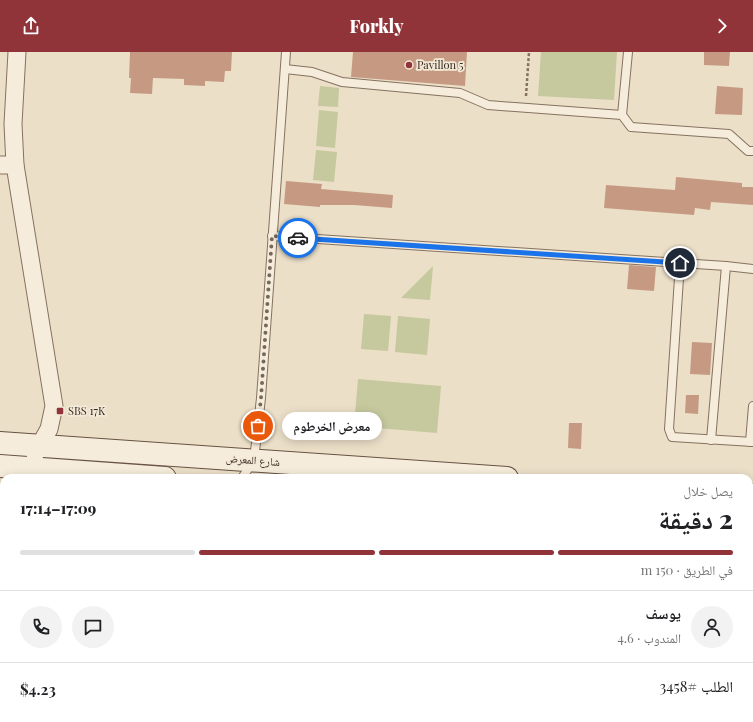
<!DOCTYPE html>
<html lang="ar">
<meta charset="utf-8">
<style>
body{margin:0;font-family:"Playfair Display","Noto Naskh Arabic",serif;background:#f2f2f2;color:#202124;direction:rtl;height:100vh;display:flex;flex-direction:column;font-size:15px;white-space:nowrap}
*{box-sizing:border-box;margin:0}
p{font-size:13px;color:#757577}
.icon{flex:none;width:22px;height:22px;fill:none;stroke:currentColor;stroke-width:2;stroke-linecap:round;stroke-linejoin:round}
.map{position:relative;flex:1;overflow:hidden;direction:ltr}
.drawer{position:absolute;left:0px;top:422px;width:753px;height:248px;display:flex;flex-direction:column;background:#fff;border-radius:12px 12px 0 0;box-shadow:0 2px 10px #0003;direction:rtl}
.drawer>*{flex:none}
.pin{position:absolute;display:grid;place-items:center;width:34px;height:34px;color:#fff;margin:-17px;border:2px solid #fff;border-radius:50%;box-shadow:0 1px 4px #0007}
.courier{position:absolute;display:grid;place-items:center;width:40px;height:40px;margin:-20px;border:3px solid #1a73e8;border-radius:50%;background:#fff;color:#222;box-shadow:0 1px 5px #0007}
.bubble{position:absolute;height:28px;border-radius:14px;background:#fff;box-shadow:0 2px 10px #0003;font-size:13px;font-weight:800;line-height:28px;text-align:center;direction:rtl}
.overview em{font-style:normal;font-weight:800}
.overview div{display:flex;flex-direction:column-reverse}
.overview{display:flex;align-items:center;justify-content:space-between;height:68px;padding:0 20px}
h1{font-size:26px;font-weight:800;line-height:30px}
.bar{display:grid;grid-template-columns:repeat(4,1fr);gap:6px 4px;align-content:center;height:48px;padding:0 20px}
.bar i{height:5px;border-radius:3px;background:#e0e0e0}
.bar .active{background:#90343a}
.bar p{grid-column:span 4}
.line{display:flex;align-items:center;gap:10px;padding:0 20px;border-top:1px solid #e0e0e0}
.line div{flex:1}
.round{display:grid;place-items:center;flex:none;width:42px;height:42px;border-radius:21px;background:#f2f2f2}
header{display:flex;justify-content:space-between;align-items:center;height:52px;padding:0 20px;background:#90343a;color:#fff;font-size:18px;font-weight:800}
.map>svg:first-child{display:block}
.green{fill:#c6c89d}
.building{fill:#c69a82}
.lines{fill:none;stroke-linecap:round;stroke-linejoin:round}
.lane-casing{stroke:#86715f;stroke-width:10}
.street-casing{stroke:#86715f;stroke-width:19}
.secondary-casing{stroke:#685242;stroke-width:24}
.path{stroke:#86715f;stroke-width:2.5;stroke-dasharray:3 2;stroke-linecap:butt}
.lane{stroke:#f6ecdb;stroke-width:8}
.street{stroke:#f6ecdb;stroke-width:17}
.secondary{stroke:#f6ecdb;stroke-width:22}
.done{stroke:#76695b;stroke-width:4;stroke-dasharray:0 7.2}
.route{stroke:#1a73e8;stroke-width:5}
.poi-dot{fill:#90343a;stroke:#f3e9d7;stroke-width:1.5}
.labels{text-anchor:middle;stroke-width:3.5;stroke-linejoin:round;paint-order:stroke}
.poi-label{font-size:11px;fill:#372a21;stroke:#f3e9d7;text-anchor:start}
.street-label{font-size:11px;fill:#372a21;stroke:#f3e9d7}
</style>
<header><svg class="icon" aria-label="forward" viewBox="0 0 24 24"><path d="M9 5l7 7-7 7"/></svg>Forkly<svg class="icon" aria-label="share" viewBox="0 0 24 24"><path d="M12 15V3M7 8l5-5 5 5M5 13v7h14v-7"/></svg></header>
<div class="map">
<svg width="753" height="670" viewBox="0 0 753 670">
<rect width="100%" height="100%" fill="#ebdfc8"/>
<g class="green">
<path d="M541 0H617L614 48 538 44Z"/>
<path d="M320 34 339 36 338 55 318 54Z"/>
<path d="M319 58 338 60 335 96 316 94Z"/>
<path d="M316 98 337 100 334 130 313 128Z"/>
<path d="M433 214 430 248 401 246Z"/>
<path d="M364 262 391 264 388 299 361 297Z"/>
<path d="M398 264 430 267 427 303 395 300Z"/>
<path d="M358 327 441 334 437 381 354 374Z"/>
</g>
<g class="building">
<path d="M130 0H232L231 19H225L224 30 205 29V34L184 33V27L153 26 152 42 130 41 131 26H129Z"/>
<path d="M353 0H467L465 34 351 25Z"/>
<path d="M704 0H730L729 14 704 13Z"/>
<path d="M717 34 743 36 742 63 715 62Z"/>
<path d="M676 125 742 131V135H753V153L711 150 710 158 695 156 694 163 604 156 606 133 675 138Z"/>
<path d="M286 129 322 132 321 137 393 143 392 156 354 153H320V155L284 152Z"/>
<path d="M629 213 656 215 654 239 627 237Z"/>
<path d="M692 290 712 291 710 323 690 322Z"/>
<path d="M686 343H699L698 362 685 361Z"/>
<path d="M569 371H582L581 397 568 396Z"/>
</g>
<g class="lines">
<defs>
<g id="lane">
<path d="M628 0 622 63 631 75 729 82 748 99H753"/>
<path d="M285 17 312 20 342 30 460 41 488 53 622 63"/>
<path d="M272 184 726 214 753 217"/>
<path d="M680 211 669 377 672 385 753 390"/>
<path d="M711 388 726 214"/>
<path d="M750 390 753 354"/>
<path d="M242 426 254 408 261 346 286 0"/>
</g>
<g id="street">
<path d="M17 0 13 72 15 113 54 354 49 377 35 402"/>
<path d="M0 113H15"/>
<path d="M0 510H4"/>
<path d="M0 596H4"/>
<path d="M749 652 753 653"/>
<path d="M7 670V666"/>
<path d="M298 670 299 666"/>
<path d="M587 670V666"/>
</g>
<g id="secondary">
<path d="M0 391 507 426"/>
<path d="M0 414 165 426"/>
<path d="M749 443H753"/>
<path d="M749 468 753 469"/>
</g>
</defs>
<use href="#lane" class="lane-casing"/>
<use href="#street" class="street-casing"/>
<use href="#secondary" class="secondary-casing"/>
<path class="path" d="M526 44 529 0"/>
<use href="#lane" class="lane"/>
<use href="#street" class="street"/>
<use href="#secondary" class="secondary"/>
</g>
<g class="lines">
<path class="done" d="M258 374 261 346 272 184 298 186"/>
<path class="route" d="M298 186 680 211"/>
</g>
<g class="poi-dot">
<circle cx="409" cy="13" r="4"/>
<rect x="56" y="355" width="8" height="8" rx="2"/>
</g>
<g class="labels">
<g class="poi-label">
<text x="417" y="17">Pavillon 5</text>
<text x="68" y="363">SBS 17K</text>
</g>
<g class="street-label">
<text transform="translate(253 408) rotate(4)" y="4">شارع المعرض</text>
</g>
</g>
</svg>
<div class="pin" style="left:258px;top:374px;background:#ea580c"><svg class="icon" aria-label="bag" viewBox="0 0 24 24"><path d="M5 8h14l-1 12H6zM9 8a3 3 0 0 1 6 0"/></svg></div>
<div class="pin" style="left:680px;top:211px;background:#1f2937"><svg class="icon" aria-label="home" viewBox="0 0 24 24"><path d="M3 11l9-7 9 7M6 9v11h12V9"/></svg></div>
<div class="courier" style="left:298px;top:186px"><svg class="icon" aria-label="car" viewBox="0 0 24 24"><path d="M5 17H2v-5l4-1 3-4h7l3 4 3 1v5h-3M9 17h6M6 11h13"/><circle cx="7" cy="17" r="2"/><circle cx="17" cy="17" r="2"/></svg></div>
<div class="bubble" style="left:282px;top:360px;width:100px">معرض الخرطوم</div>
<section class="drawer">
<div class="overview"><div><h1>2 دقيقة</h1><p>يصل خلال</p></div><em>17:09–17:14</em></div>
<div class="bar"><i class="active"></i><i class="active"></i><i class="active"></i><i></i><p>في الطريق · 150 m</p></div>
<div class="line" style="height:72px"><a class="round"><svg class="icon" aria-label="person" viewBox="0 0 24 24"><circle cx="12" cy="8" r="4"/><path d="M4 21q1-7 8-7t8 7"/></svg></a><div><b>يوسف</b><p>المندوب · 4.6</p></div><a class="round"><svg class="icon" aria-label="chat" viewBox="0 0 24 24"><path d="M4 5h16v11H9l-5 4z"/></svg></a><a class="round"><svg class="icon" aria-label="phone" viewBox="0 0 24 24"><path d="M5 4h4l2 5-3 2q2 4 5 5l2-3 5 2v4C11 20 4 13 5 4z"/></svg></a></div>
<div class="line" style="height:52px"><div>الطلب #3458</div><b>$4.23</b></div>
</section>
</div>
